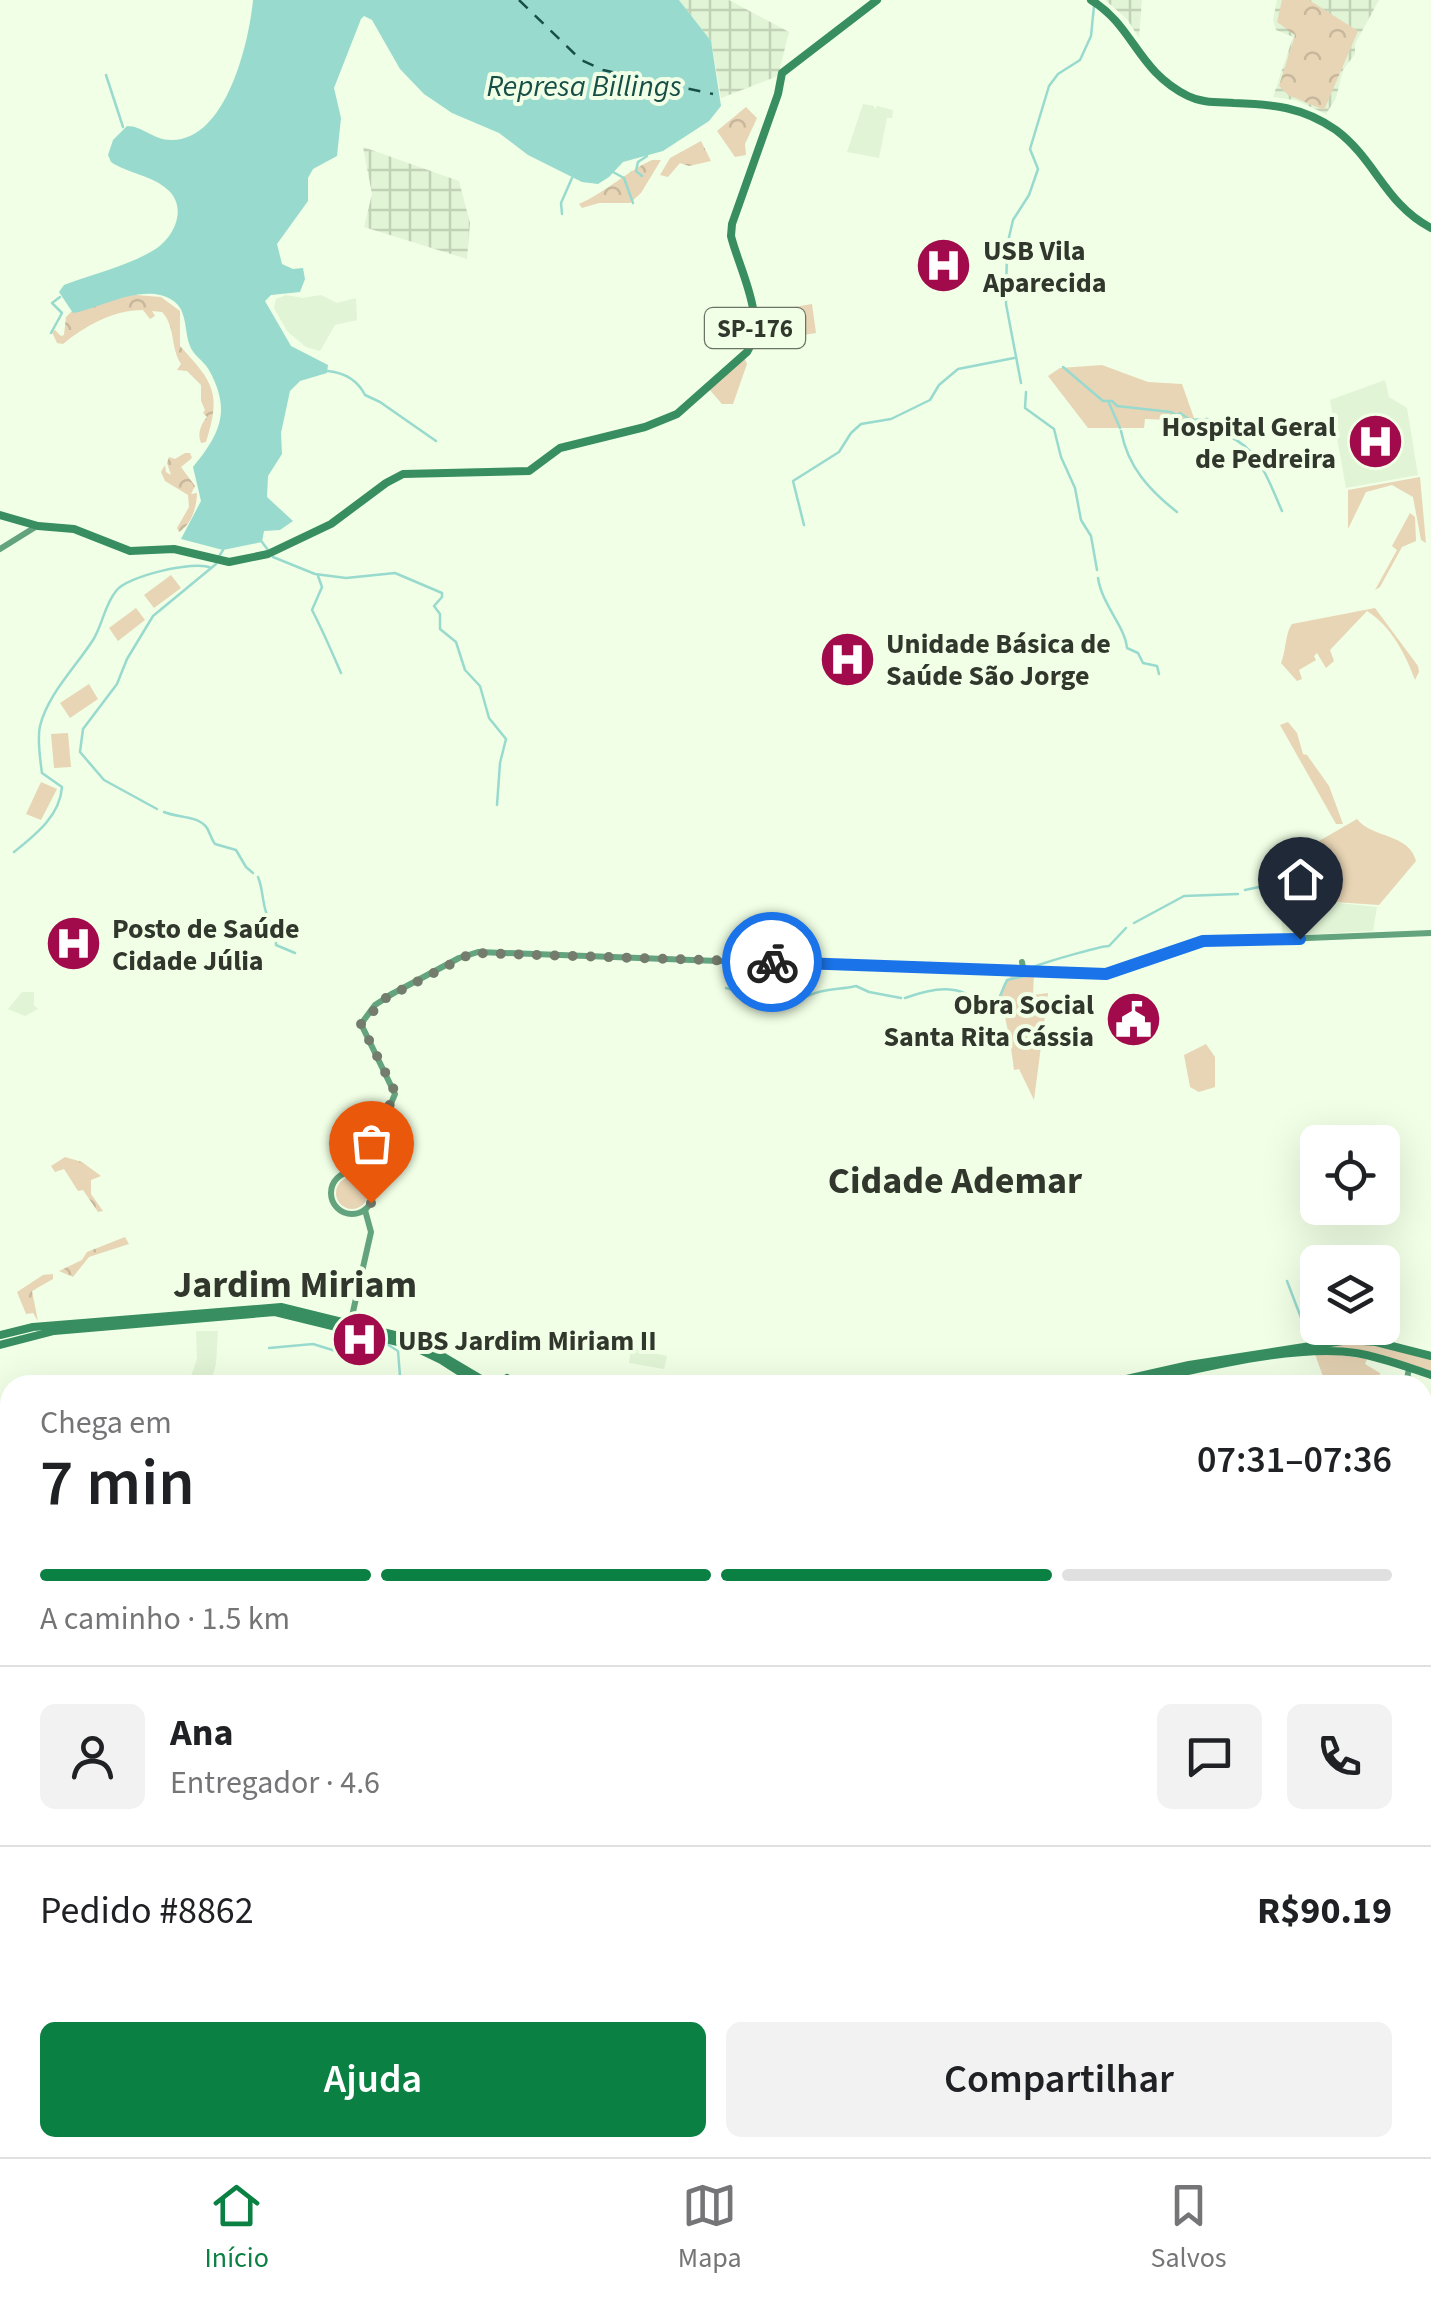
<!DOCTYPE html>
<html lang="pt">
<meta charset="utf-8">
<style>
body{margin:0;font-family:"Source Sans 3",sans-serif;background:#f2f2f2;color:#202124;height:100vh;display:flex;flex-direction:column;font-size:38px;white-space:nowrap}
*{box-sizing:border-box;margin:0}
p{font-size:32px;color:#757577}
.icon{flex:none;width:55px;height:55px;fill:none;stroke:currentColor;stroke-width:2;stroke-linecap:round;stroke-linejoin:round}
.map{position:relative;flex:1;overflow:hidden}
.details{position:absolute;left:0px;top:1375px;width:1432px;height:782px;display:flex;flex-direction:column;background:#fff;border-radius:30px 30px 0 0;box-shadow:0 10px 40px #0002}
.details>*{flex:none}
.fabs{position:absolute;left:1300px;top:1125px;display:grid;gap:20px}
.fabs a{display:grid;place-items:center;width:100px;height:100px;border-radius:15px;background:#fff;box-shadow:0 10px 40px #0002;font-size:50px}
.pin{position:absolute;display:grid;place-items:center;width:85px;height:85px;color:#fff;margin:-102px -42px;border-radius:50% 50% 50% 0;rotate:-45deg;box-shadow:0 0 10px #0007}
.pin .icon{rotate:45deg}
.courier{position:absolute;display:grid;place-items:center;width:100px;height:100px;margin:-50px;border:8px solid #1a73e8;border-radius:50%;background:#fff;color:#222;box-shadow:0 2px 12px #0007}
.head em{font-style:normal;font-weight:600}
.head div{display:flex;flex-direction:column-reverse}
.head{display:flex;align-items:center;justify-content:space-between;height:170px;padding:0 40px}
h1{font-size:65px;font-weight:600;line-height:75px}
.bar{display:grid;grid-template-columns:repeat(4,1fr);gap:15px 10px;align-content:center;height:120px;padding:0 40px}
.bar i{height:12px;border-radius:8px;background:#e0e0e0}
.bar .active{background:#0b8043}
.bar p{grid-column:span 4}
.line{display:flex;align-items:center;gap:25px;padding:0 40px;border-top:2px solid #e0e0e0}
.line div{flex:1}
.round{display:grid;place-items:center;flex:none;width:105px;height:105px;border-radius:15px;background:#f2f2f2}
.action{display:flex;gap:20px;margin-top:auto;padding:20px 40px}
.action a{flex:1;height:115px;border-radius:15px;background:#0b8043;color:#fff;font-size:40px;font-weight:600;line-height:115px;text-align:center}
.action a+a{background:#f2f2f2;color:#202124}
.menu{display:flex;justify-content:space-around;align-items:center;height:140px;border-top:2px solid #e0e0e0;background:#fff;font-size:28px;color:#757577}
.menu a{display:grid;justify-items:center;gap:5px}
.menu .active{color:#0b8043}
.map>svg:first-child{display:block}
.built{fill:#e1f4d5}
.industrial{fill:url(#industrial-grid)}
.green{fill:#e8d5b5}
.forest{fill:url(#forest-crowns)}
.water{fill:#99dacf}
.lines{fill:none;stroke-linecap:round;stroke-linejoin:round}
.stream{stroke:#99dacf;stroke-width:2.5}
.river{stroke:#99dacf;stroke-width:6}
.ferry{stroke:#174f48;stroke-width:2.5;stroke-dasharray:12 10;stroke-linecap:butt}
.secondary{stroke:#63a37e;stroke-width:6}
.primary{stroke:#388e61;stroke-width:8}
.highway{stroke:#26784f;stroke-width:10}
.done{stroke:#747d6d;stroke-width:10;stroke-dasharray:0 18}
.route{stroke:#1a73e8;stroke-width:12}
.labels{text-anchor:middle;stroke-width:8;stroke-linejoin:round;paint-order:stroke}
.shield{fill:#f0ffe5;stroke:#6b7364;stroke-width:2.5}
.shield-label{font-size:25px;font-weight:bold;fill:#32372d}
.poi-label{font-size:28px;font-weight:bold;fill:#32372d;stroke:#f0ffe5;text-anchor:start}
.water-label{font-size:30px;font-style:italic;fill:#174f48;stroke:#f0ffe5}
.district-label{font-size:38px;font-weight:bold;fill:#32372d;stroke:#f0ffe5}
</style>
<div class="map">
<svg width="1431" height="2157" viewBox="0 0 1431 2157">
<defs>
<pattern id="industrial-grid" width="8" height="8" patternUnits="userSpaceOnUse" patternTransform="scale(2.5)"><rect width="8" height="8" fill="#e1f4d5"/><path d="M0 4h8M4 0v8" fill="none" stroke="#c2d2b7"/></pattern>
<pattern id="forest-crowns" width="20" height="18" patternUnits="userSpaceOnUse" patternTransform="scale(2.5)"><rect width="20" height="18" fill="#e8d5b5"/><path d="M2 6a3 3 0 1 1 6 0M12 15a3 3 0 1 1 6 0" fill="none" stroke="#c7b79c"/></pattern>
</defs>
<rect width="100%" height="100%" fill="#f0ffe5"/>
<g class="built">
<path d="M863 104 874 106 875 110 877 106 893 110 892 118H887L879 158 847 152Z"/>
<path d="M286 295 303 298 321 295 337 303 356 298 357 320 335 325 320 351 306 347 287 331 274 308 276 299Z"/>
<path d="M1385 380 1389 397 1407 408 1418 475 1346 488 1330 400Z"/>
<path d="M1279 900 1315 911 1319 901 1377 907 1373 931 1283 936Z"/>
<path d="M22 992H34V1005L38 1009 25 1016 8 1009Z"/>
<path d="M196 1331H218L216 1364 210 1385H192L189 1382 197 1359Z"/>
<path d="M631 1348 667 1356 664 1369 629 1363Z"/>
<path d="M1042 2148H1167L1166 2157H1048Z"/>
</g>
<g class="industrial">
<path d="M679 0H729L789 32 778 76 721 98 711 41Z"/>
<path d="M1105 0H1142L1139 38 1127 19Z"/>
<path d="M1277 0H1379L1355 44V54L1343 70 1336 98 1326 114 1295 100 1273 97 1293 37 1276 30 1273 20Z"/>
<path d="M363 147 459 181 470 223 467 259 364 227 372 194Z"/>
</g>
<g class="green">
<path d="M812 304 816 333 798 336 794 307Z"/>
<path d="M744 357 747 364 733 404H722L709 389Z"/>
<path d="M1102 365 1148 382 1182 384 1195 421 1145 419 1144 428H1088L1048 376 1060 368Z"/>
<path d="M1420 477 1426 543 1421 540 1413 497 1392 485 1366 492 1348 529V490Z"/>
<path d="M1410 513 1415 517 1416 541 1402 547 1380 587 1375 590 1397 550 1392 546Z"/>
<path d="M171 575 181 588 154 608 144 595Z"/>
<path d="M136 608 145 620 118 641 109 628Z"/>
<path d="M1375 608 1418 666 1419 672 1415 680C1406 655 1391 626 1367 611L1330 650 1334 661 1326 668 1317 653 1314 656 1316 660 1299 670 1302 679 1297 681 1281 663C1286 652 1285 633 1292 624Z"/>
<path d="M89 684 98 699 70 718 60 703Z"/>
<path d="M1288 722 1297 733 1303 754 1307 755 1329 786 1343 824H1336L1280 725Z"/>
<path d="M68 733 71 767 54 768 51 734Z"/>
<path d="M41 782 57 789 41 820 26 814Z"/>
<path d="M1357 819C1373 839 1409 833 1416 861L1379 905 1319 901 1315 911 1279 899 1276 857 1295 855Z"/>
<path d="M1013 974H1034L1033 995 1048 993 1034 1100 1019 1069 1014 1070C1013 1057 1004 1006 999 996L1004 983Z"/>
<path d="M1206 1044 1215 1057V1087L1199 1092 1190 1087 1184 1055Z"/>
<circle cx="352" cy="1193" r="16"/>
<path d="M1364 1342 1431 1360V1371L1318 1348Z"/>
<path d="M1326 1353 1367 1359 1365 1364 1380 1373 1377 1385H1326L1315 1354Z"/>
</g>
<g class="forest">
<path d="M1282 0H1309L1358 31 1324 110 1288 95 1279 86 1295 35 1277 22Z"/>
<path d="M746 107 757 118 745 144 746 155 735 157 717 131Z"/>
<path d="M701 141 711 161 689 166 680 163 668 177 660 175 670 158Z"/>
<path d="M652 160H661L641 193 630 203H599L582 208 579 204C606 192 626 172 652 160Z"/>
<path d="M124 294 161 297 180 311V346C213 382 222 393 206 442L201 443C197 433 201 424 207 417L203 413 205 410 201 401V385L187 371 177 370 181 364C170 347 176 327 162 312L152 311 155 316 150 319 143 310C113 310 85 326 63 344L57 343 52 332 55 330 61 336 64 335 66 317 72 311Z"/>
<path d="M185 453H190L192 458 181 467 195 486 191 494 197 493C197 507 191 525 179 532L177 528 189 507 188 495 165 481 161 472 165 465 166 472 171 475 167 463 169 457 175 459Z"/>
<path d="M65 1157 82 1162 101 1176 91 1180V1194L103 1211 98 1212 83 1190 78 1191 64 1169 55 1172 51 1166Z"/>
<path d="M125 1237 129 1244 89 1257 73 1277 59 1271 82 1260 87 1252Z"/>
<path d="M53 1274V1279L32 1291 38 1321 33 1313 26 1314 17 1292 43 1275Z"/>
<path d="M365 2148H648L655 2157H370Z"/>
</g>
<path class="water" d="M253 0H679L711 41 721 106 709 121 663 151 623 162 609 177 598 184 582 182 528 155 499 133 452 113 424 94 400 69 372 20 364 16 361 19 334 88 341 118 337 156 313 169 308 178V201L277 244 282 264 293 269 303 268 305 279 300 292 271 295 265 301 291 346 328 365 327 373 300 381 290 391 281 433 282 454 268 476 267 497 293 521 280 530 264 531 262 542 223 550 181 539 201 501 193 467C221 433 231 410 209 370 204 361 193 355 190 346 182 325 191 300 155 294 127 291 99 308 73 313L59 292 64 285C93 274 128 266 154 250 174 238 188 208 168 190 152 175 129 174 111 162L108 155 113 140 127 126C143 126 153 140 171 140 226 141 249 43 253 0Z"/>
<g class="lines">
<g class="stream">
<path d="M106 75 123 127"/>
<path d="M613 172 624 178 633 203"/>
<path d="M642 176 636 171 638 162 647 156"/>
<path d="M562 214 561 203 572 178"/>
<path d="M51 333 62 313 52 303 60 297"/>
<path d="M1063 367 1103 401H1112L1117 406 1171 412 1177 415 1180 413 1190 420 1208 419 1214 423"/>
<path d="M328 371C346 373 358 381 365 395L380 402 436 441"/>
<path d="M1021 383 1006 304 1007 246 1013 220 1029 195 1038 169 1030 149 1049 86 1058 74 1080 60 1091 36 1094 6"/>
<path d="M1026 392 1025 408 1054 429 1061 457 1075 488 1081 520 1091 536 1097 570"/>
<path d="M1109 403 1120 428"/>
<path d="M1121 431C1128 467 1149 490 1177 512"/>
<path d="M1228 436C1259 448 1269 482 1282 511"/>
<path d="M804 525 793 481 839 452 851 433 861 424 891 419 930 400 939 385 958 369 1014 358"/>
<path d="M262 542 268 550"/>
<path d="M273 557 315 574 346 578 395 573 442 593V597L434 606 440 614V629L456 642 465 670 480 686 489 718 506 739 500 763 497 805"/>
<path d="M218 558 223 550"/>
<path d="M318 576 322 587 312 610C323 631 331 650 341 673"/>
<path d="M1098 578C1102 605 1125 626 1127 648L1138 653 1143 663 1157 666 1159 674"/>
<path d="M157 809 104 780 80 752 83 729 117 684 127 659 153 616 216 564"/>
<path d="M164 812C177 818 198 815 207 828 210 833 211 839 215 844L236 850 246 867 253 873"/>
<path d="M14 852C35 835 60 816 62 787L42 773C40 759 37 739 40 726 48 694 75 668 93 640 103 624 104 606 116 591 127 576 195 560 211 568"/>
<path d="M258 877C263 889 262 900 266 912 269 926 277 930 276 945L295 953"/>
<path d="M1245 890 1259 887 1275 895"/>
<path d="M1134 923 1184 896 1238 894"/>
<path d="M1029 969C1037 964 1101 946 1109 946L1126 928"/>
<path d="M726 988 761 997 771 987 797 988 808 996C823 988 840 990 856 986L869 992 901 998"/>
<path d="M905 998C935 987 960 983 984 1006L997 1003 1007 980 1025 976"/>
<path d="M1287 1281 1308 1336"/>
<path d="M269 1348 313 1344 365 1360 385 1343 398 1351 400 1376 414 1379 420 1385"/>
<path d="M1422 1986 1431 1988"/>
<path d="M416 2157 419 2148"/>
</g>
<path class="river" d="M654 2148 664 2157"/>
<path class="ferry" d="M519 0 581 60 603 70 713 94"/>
<g class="secondary">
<path d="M0 549 37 526"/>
<path d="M1022 962 1024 972"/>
<path d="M390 995 459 958 478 952 1093 975 1119 972 1191 945 1223 938 1260 940 1431 933"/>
<circle cx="352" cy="1193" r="21"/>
<path d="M361 1174 395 1094 361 1024 375 1005 392 994"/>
<path d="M350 1325 371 1232 365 1210"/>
<path d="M1406 1385 1409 1368"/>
<path d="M1422 1401 1431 1404"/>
<path d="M1422 1444 1431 1447"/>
<path d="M1286 2148 1287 2157"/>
<path d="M1290 2148 1292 2157"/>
</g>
<g class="primary">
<path d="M1091 0C1134 26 1137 71 1188 96 1202 103 1218 102 1234 103 1272 104 1303 107 1336 130 1376 160 1385 204 1431 228"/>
<path d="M0 515 38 526 74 529 130 551 174 549 229 562 268 554 331 524 386 483 403 474 529 471 560 448 645 427 677 414 747 352C768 320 739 269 731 236L732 224 778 94 782 73 877 0"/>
<path d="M0 1335 33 1327 281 1307 415 1340 491 1385"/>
<path d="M0 1345 54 1331 275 1312 410 1345 441 1360 480 1385"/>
<path d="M507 1378 513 1385"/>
<path d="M1100 1385 1189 1365 1349 1340 1376 1342 1431 1356"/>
<path d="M1126 1385C1189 1371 1294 1343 1356 1353 1381 1357 1407 1367 1431 1375"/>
<path d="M0 1649 10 1658"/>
<path d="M0 1658 10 1666"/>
<path d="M806 2148 819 2157"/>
<path d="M822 2148 834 2157"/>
</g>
<g class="highway">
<path d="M0 1771 10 1767"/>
<path d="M0 1785 10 1781"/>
<path d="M680 2148 690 2157"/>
<path d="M703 2148 714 2156"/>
</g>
</g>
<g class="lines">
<path class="done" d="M371 1203 372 1186 361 1174 395 1092 361 1024 386 998 472 953 772 962"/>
<path class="route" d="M772 962 1106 974 1203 941 1300 939"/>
</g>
<defs>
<symbol id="hospital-disc" viewBox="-11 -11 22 22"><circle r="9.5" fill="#a20b4b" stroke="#f0ffe5"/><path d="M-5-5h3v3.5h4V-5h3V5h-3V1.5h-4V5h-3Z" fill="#fff"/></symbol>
<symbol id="civic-disc" viewBox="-11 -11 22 22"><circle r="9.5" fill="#a20b4b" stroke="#f0ffe5"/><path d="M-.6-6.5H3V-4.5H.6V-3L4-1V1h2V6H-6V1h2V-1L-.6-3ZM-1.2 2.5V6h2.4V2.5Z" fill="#fff"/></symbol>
</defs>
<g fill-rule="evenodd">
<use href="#hospital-disc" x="912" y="234" width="63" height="63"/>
<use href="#hospital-disc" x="1344" y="410" width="63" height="63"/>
<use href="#hospital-disc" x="816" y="628" width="63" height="63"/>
<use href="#hospital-disc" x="42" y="912" width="63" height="63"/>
<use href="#civic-disc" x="1102" y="988" width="63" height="63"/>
<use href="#hospital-disc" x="328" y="1308" width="63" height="63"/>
</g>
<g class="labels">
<rect class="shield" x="705" y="308" width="100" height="40" rx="8"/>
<g class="shield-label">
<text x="755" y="337">SP-176</text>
</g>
<g class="poi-label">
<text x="983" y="260">USB Vila<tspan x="983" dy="32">Aparecida</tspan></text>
<text x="1336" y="436" text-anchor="end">Hospital Geral<tspan x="1336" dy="32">de Pedreira</tspan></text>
<text x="886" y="653">Unidade Básica de<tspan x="886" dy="32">Saúde São Jorge</tspan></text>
<text x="112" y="938">Posto de Saúde<tspan x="112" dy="32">Cidade Júlia</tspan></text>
<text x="1094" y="1014" text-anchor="end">Obra Social<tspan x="1094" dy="32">Santa Rita Cássia</tspan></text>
<text x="398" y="1350">UBS Jardim Miriam II</text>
</g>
<g class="water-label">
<text x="584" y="96">Represa Billings</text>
</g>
<g class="district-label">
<text x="955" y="1193">Cidade Ademar</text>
<text x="295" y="1297">Jardim Miriam</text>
</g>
</g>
</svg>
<div class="fabs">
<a><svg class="icon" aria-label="locate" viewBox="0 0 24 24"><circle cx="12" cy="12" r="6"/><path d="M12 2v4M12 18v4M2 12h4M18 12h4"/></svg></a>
<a><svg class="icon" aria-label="layers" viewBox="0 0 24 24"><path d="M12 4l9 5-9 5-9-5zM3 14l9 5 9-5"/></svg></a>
</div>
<div class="pin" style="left:371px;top:1203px;background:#ea580c"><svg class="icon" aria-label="bag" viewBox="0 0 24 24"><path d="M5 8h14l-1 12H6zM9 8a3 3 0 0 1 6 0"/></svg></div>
<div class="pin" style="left:1300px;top:939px;background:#1f2937"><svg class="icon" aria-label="home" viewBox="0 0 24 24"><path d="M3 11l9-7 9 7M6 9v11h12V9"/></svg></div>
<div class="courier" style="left:772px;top:962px"><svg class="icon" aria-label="bike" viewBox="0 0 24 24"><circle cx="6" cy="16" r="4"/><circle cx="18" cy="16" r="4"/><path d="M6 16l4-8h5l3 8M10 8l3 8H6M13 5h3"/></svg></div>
<section class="details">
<div class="head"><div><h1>7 min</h1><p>Chega em</p></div><em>07:31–07:36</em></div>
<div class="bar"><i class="active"></i><i class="active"></i><i class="active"></i><i></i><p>A caminho · 1.5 km</p></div>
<div class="line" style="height:180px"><a class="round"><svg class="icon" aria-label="person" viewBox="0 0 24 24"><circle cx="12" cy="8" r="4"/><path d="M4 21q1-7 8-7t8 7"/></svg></a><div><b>Ana</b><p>Entregador · 4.6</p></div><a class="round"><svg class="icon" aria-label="chat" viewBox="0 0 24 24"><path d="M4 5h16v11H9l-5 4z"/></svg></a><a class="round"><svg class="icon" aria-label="phone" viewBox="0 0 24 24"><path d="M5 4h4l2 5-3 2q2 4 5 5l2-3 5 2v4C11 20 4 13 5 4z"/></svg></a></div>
<div class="line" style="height:130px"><div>Pedido #8862</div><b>R$90.19</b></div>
<div class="action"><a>Ajuda</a><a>Compartilhar</a></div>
</section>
</div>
<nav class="menu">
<a class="active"><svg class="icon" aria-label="home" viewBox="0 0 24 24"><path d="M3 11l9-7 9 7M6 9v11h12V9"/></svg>Início</a>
<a><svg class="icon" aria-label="map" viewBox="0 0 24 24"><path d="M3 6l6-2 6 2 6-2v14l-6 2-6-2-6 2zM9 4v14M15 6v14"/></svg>Mapa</a>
<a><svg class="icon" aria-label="saved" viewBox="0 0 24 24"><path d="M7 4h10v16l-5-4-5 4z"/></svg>Salvos</a>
</nav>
